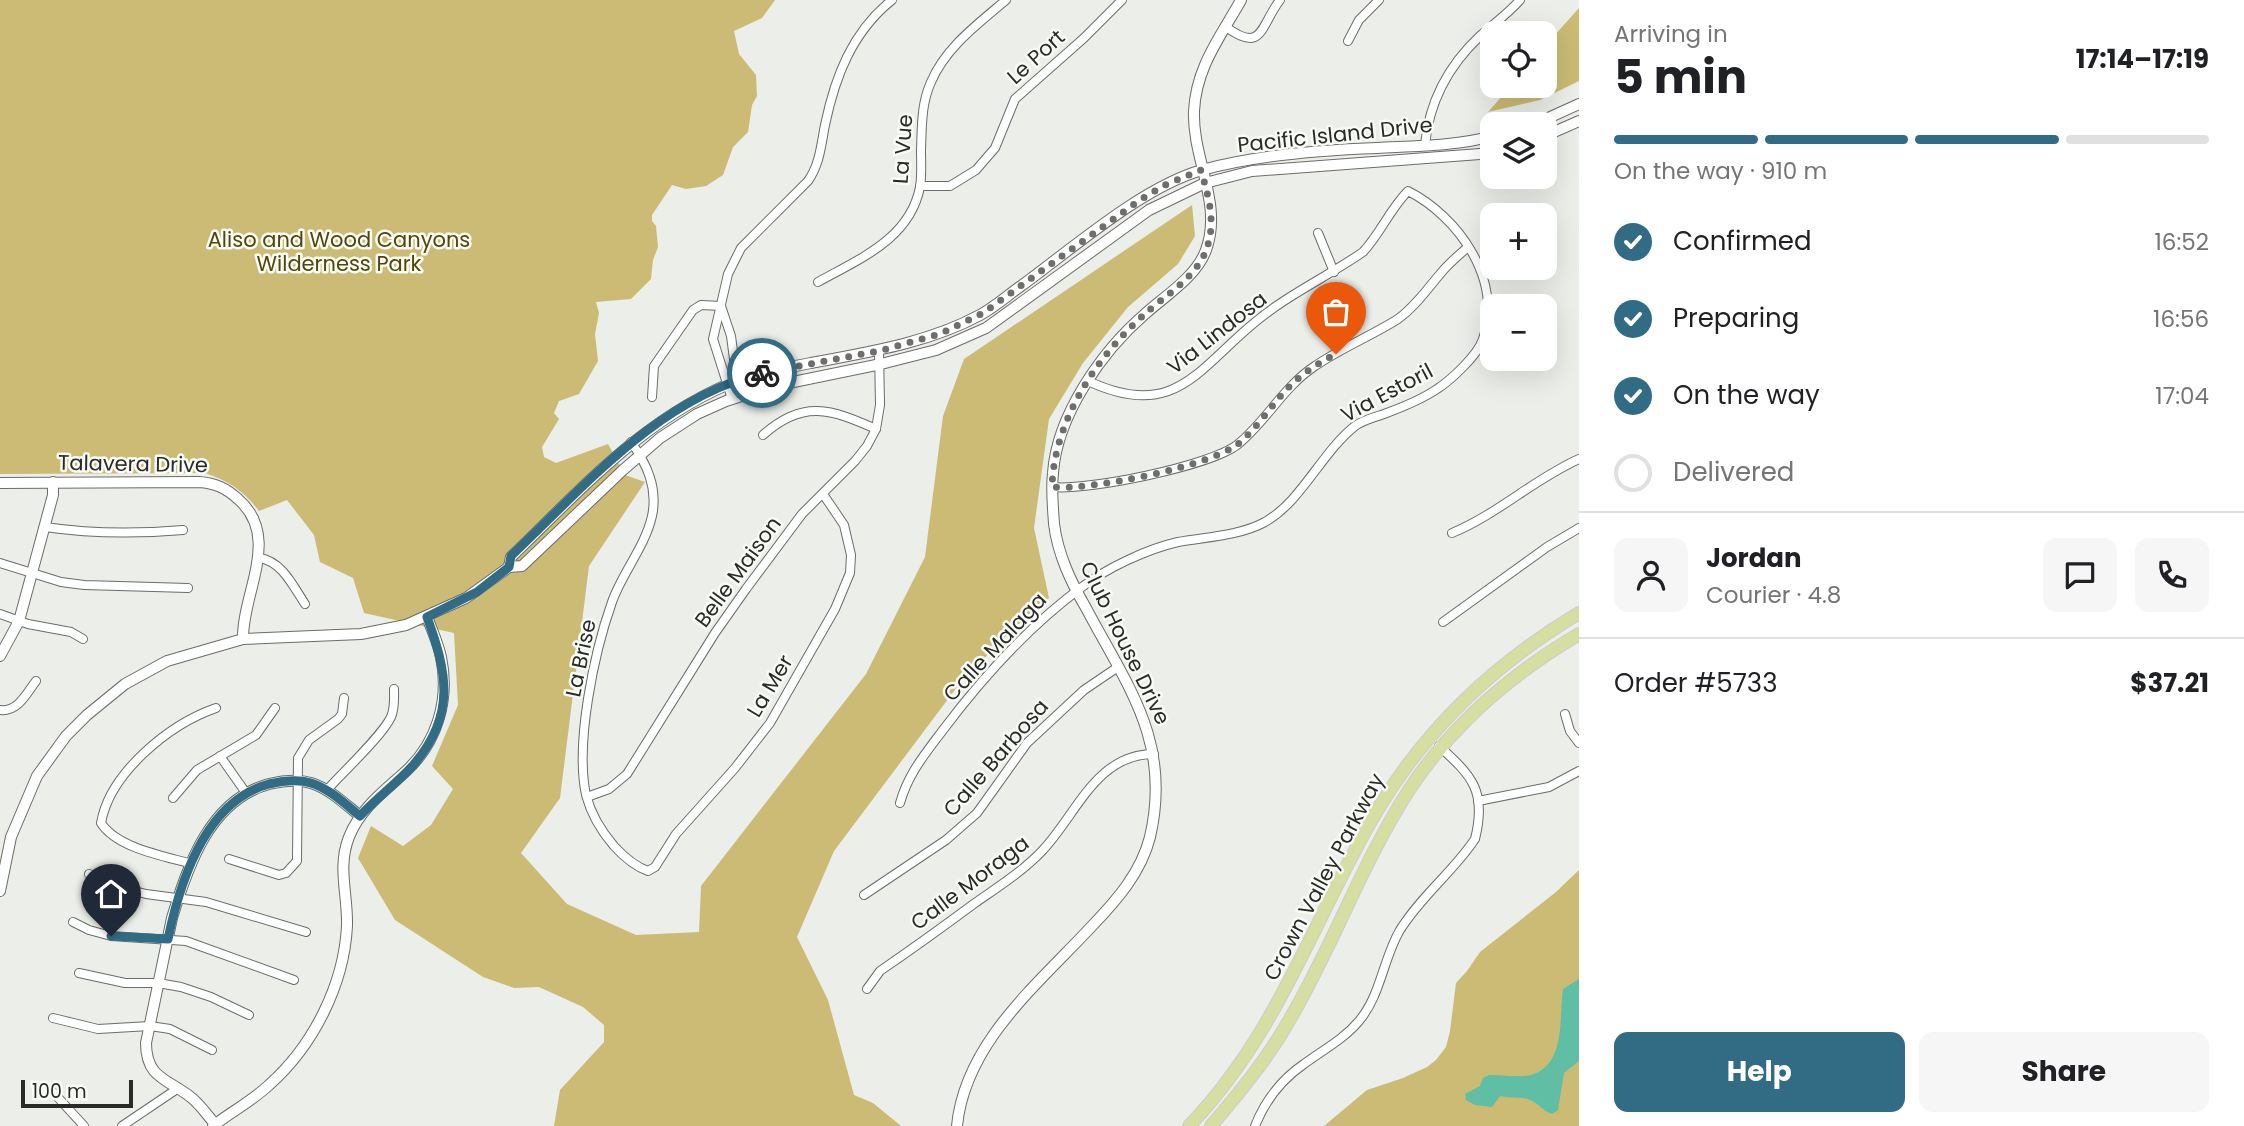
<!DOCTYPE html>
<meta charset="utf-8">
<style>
body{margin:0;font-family:Poppins,sans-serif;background:#f6f6f6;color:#202124;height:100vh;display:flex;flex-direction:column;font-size:26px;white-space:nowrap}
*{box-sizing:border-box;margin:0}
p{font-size:23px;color:#757577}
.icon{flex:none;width:38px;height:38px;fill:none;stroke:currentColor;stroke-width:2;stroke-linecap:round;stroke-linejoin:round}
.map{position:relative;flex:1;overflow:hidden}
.sheet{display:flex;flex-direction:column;background:#fff;width:665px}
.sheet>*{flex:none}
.fabs{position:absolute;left:1480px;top:21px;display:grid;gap:14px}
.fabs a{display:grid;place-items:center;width:77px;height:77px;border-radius:14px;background:#fff;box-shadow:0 7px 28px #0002;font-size:35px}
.scale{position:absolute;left:21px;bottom:18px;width:112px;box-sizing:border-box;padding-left:7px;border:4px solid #2a2b29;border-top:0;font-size:19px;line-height:24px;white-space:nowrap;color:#2a2b29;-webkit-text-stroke:5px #f8fbf6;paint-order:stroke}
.pin{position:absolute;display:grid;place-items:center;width:60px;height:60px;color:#fff;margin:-72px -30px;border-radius:50% 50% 50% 0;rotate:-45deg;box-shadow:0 0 7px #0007}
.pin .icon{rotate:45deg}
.courier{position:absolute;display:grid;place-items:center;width:70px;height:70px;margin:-35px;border:5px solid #316b84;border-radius:50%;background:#fff;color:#222;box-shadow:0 2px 9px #0007}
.overview em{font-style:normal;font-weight:700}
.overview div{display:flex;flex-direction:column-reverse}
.overview{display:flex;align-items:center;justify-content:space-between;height:119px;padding:0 35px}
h1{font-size:46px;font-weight:700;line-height:52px}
.bar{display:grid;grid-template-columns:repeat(4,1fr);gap:10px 7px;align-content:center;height:84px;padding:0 35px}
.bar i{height:9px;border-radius:5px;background:#e0e0e0}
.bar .active{background:#316b84}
.bar p{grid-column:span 4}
.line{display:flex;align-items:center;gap:18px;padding:0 35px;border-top:2px solid #e0e0e0}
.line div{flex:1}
.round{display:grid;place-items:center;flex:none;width:74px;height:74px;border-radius:14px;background:#f6f6f6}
ol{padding:0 35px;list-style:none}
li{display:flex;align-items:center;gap:21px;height:77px}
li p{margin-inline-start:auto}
li .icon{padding:7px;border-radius:50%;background:#316b84;color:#fff;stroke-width:4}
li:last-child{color:#757577}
li i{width:38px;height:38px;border:4px solid #e0e0e0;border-radius:50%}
.action{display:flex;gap:14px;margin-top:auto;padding:14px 35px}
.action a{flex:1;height:80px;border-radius:14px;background:#316b84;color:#fff;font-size:28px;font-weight:700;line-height:80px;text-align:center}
.action a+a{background:#f6f6f6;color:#202124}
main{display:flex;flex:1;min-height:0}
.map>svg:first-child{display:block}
.green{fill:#cbbb74}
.water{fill:#5fbea3}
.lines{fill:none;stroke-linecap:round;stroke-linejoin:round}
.street-casing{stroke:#6a6d69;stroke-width:10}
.secondary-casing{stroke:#6a6d69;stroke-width:12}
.primary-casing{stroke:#ccc;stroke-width:14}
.street{stroke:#fff;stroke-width:8}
.secondary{stroke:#fff;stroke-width:10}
.primary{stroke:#d6dea1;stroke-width:12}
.done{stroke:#6e6f6c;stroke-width:7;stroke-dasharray:0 12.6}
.route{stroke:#316b84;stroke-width:9}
.labels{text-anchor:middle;stroke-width:5;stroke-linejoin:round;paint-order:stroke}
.street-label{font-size:21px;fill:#2a2b29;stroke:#f8fbf6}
.park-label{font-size:21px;fill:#534708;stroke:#f8fbf6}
</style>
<main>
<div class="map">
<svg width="1579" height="1126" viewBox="0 0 1579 1126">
<rect width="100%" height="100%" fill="#ebeee9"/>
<g class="green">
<path d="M0 0H775L762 18 734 31 739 54 756 75 757 96 752 105 748 132 733 147 723 175 706 186 686 189 672 185 652 215V221L656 226 658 247 653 260 651 279 631 299 596 302 599 313 595 334 598 361 579 394 559 401 554 413 559 419 542 447 544 457 556 463 608 444 625 475 645 482 589 566 560 798 521 853 567 904 636 935 699 932 701 886 866 674 925 557 943 416 964 359 1192 205 1195 236 1178 264 1128 307 1083 363 1049 419 1034 528 1049 598 1013 629 960 683 834 851 797 937 828 1000 854 1095 873 1103 901 1126H554L560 1090 604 1042V1025L583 1007 539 987 514 988 483 977 395 920 358 858 371 826 403 846 431 825 453 789 432 766 458 705 454 633 364 613 353 578 320 562 314 535 287 500 259 511C244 491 229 481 205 473L0 474Z"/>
<path d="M1579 8V81L1540 100 1488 112 1511 86H1545V46Z"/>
<path d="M1579 870V1126H1324L1367 1090 1403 1078 1427 1067 1436 1060 1446 1047 1450 1031 1456 983 1467 971 1480 952 1556 892Z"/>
</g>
<path class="water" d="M1579 979V1061L1564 1073 1558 1110 1552 1114C1542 1111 1538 1102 1528 1099 1519 1097 1509 1098 1500 1096L1492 1107 1475 1105 1466 1100 1465 1094 1480 1086 1483 1078 1489 1075C1500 1075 1525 1078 1534 1074 1566 1062 1559 1016 1563 989Z"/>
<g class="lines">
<defs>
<g id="street">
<path d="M1226 27C1263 54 1260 26 1280 0"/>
<path d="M1348 41 1359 20 1379 0"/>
<path d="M1425 145C1429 103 1448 66 1480 36 1493 24 1508 14 1520 0"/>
<path d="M920 186H950L976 170 995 148 1015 99 1084 38 1122 0"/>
<path d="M1318 233 1334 272"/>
<path d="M818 282C859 259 910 239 920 187 922 176 921 162 921 150 922 127 921 104 931 82 946 47 978 24 1006 0"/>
<path d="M721 306 731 336 734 359 749 392"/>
<path d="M652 397 654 366 693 310 701 305 721 306"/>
<path d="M732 399 713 339 728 274 741 248 808 181C820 164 821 145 825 125 835 77 852 32 892 0"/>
<path d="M763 435C803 399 831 409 876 429"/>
<path d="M631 442C647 464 658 488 652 516 645 547 622 573 612 602 594 653 575 743 586 795 591 814 602 832 614 846 624 857 634 866 648 871L655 867 676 834 735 768 770 723 835 609 850 573 851 555 844 525 823 494"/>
<path d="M1052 487C1088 491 1209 466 1237 445 1266 422 1283 387 1315 366 1341 348 1371 336 1398 319 1416 306 1427 289 1441 273 1449 263 1459 255 1468 247"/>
<path d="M45 527C92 534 136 534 183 530"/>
<path d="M1452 533C1498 514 1534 479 1579 459"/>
<path d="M259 558C282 561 293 586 305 604"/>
<path d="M0 563 61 582 84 585 188 588"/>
<path d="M0 614 28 624 71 632 83 639"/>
<path d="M1443 622 1547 547 1579 528"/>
<path d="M0 710C18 712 26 694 36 681"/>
<path d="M1565 714 1570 731 1579 743"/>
<path d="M220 756 246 793"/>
<path d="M327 790C343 772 382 736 391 717 395 708 394 699 394 689"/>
<path d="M587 797 609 789 627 774 715 633 746 589 802 514 855 461 867 446 876 429 880 405 879 351"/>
<path d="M173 798 197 770 256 735 275 708"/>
<path d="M1478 801 1549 787 1579 771"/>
<path d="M900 803C908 774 925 754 943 730 983 677 1029 626 1082 587 1107 568 1147 549 1178 542 1206 537 1239 536 1265 522 1302 501 1321 453 1355 426 1363 420 1375 417 1384 414 1403 407 1421 400 1437 389 1451 380 1478 355 1483 339 1503 280 1459 217 1408 191 1390 209 1380 234 1363 252 1327 277 1287 295 1254 323 1197 370 1174 421 1088 381"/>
<path d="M229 859 279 875 286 873 297 861 298 758 309 740 338 719 342 714 344 698"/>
<path d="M192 864C164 856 117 848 101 823 110 772 170 724 216 708"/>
<path d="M89 874 123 888 146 894 206 902 306 932"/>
<path d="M864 895 946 840 977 813 1027 743 1084 690 1118 667"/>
<path d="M73 922 89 930 111 936 186 941 294 980"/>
<path d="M79 973 125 983H158L181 987 211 997 249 1015"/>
<path d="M867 989 880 971C912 949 944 926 975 903 998 887 1023 871 1042 851 1077 814 1096 754 1154 754"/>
<path d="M53 1018 98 1029 150 1026 170 1029 212 1050"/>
<path d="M52 1091 84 1126"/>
<path d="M122 1126 177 1089"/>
<path d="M1255 1126C1265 1101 1282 1079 1304 1064 1323 1050 1344 1039 1359 1021 1381 995 1383 959 1400 930 1421 896 1453 872 1475 839 1487 791 1472 776 1439 746"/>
</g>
<g id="secondary">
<path d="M1535 124 1579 104"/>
<path d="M1545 136 1579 121"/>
<path d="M0 483 199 482C215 483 226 488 238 499 282 537 242 593 243 639"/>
<path d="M509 567 511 557C583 488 645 416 741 379 763 370 788 368 811 363 869 352 928 343 980 315 995 307 1008 295 1021 286 1072 249 1142 187 1202 170 1256 155 1321 150 1377 148 1415 146 1456 146 1493 136"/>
<path d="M0 656 19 621 53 495V482"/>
<path d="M0 891 11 837 37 776 66 736 87 715 125 684 167 661 243 639 361 634 406 625 466 598 509 567 522 566 623 470 660 438 697 414 726 401 769 387 881 364 936 350 986 328 1149 210 1205 183 1252 171 1480 154 1493 151"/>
<path d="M215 1124C208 1116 201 1106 193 1099 170 1079 146 1080 146 1043L172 918C188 865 210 800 269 784 282 781 298 779 311 783 330 789 345 804 360 816"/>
<path d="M213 1126C231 1112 252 1101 269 1085 313 1046 344 985 347 926 348 895 337 867 349 837 360 809 383 792 404 773 437 744 450 700 441 657 438 643 432 630 427 617"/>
<path d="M957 1126C965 1043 1038 984 1091 927 1116 901 1141 873 1150 837 1172 742 1128 687 1086 608 1071 582 1058 555 1054 524 1053 507 1051 490 1053 473 1057 415 1102 351 1145 314 1165 296 1197 276 1206 250 1223 204 1192 158 1194 111 1196 67 1221 36 1241 0"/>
</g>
<g id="primary">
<path d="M1189 1126C1277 1034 1310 928 1371 821 1421 733 1492 665 1579 613"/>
<path d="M1211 1126C1240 1092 1268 1058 1290 1019 1334 944 1363 860 1411 787 1454 723 1513 673 1579 634"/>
</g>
</defs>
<use href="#street" class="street-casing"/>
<use href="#secondary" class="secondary-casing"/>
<use href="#primary" class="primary-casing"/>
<use href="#street" class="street"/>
<use href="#secondary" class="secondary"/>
<use href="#primary" class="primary"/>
</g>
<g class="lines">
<path class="done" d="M762 373 879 351 940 334 983 313 1140 200 1165 185 1201 170C1209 199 1217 224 1205 253 1194 278 1165 296 1146 313 1097 356 1054 420 1052 487 1088 491 1211 466 1238 444 1256 429 1269 409 1284 392 1299 376 1316 364 1336 354"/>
<path class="route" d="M111 936 168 939C180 881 205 801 269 784 282 781 298 779 311 783 330 789 345 804 360 816 377 797 399 782 415 763 456 714 447 672 427 617L477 592 509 567 511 556C585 486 659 398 762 373"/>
</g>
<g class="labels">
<g class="street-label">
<text transform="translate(1036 57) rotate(-42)" y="7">Le Port</text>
<text transform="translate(1335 135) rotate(-6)" y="7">Pacific Island Drive</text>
<text transform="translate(903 149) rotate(-86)" y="7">La Vue</text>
<text transform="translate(1217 333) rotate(-38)" y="7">Via Lindosa</text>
<text transform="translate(1387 393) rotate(-28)" y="7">Via Estoril</text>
<text transform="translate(133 464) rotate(1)" y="7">Talavera Drive</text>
<text transform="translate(738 572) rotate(-54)" y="7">Belle Maison</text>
<text transform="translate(1125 643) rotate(64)" y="7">Club House Drive</text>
<text transform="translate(995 647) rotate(-47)" y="7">Calle Malaga</text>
<text transform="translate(581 658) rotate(-78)" y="7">La Brise</text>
<text transform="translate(770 686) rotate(-59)" y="7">La Mer</text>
<text transform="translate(996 758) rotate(-49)" y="7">Calle Barbosa</text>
<text transform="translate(1324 877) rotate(-62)" y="7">Crown Valley Parkway</text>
<text transform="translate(970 883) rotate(-37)" y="7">Calle Moraga</text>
</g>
<g class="park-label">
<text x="339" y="247">Aliso and Wood Canyons<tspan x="339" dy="24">Wilderness Park</tspan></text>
</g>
</g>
</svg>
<div class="fabs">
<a><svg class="icon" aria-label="locate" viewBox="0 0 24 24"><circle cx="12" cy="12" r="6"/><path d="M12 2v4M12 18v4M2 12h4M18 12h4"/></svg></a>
<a><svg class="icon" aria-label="layers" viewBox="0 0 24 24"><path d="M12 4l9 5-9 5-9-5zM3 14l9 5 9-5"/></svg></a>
<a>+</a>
<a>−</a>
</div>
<div class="scale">100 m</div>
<div class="pin" style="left:1336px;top:354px;background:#ea580c"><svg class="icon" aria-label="bag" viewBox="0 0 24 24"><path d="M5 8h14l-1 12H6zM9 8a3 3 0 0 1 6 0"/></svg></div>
<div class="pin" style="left:111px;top:936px;background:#1f2937"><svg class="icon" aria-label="home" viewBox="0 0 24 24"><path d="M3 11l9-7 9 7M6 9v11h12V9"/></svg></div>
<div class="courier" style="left:762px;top:373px"><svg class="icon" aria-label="bike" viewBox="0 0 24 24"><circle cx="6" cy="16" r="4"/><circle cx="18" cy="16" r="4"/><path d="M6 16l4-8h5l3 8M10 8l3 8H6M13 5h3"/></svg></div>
</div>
<section class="sheet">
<div class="overview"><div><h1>5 min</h1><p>Arriving in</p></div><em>17:14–17:19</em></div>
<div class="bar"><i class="active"></i><i class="active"></i><i class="active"></i><i></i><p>On the way · 910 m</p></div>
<ol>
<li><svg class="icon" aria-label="check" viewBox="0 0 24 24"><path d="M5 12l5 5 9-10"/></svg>Confirmed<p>16:52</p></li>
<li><svg class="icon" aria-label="check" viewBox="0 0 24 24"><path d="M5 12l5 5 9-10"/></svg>Preparing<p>16:56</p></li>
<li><svg class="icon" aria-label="check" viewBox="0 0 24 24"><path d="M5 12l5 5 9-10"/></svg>On the way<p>17:04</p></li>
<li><i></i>Delivered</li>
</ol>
<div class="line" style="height:126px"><a class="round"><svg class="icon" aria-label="person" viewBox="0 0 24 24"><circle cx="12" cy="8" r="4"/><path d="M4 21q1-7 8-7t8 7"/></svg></a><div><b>Jordan</b><p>Courier · 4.8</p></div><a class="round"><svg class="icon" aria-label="chat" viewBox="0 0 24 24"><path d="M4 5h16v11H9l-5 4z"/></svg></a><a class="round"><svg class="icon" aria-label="phone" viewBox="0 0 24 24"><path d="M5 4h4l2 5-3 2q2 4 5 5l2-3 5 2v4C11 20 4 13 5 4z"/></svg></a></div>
<div class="line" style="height:91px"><div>Order #5733</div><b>$37.21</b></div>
<div class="action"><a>Help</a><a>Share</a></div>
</section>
</main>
